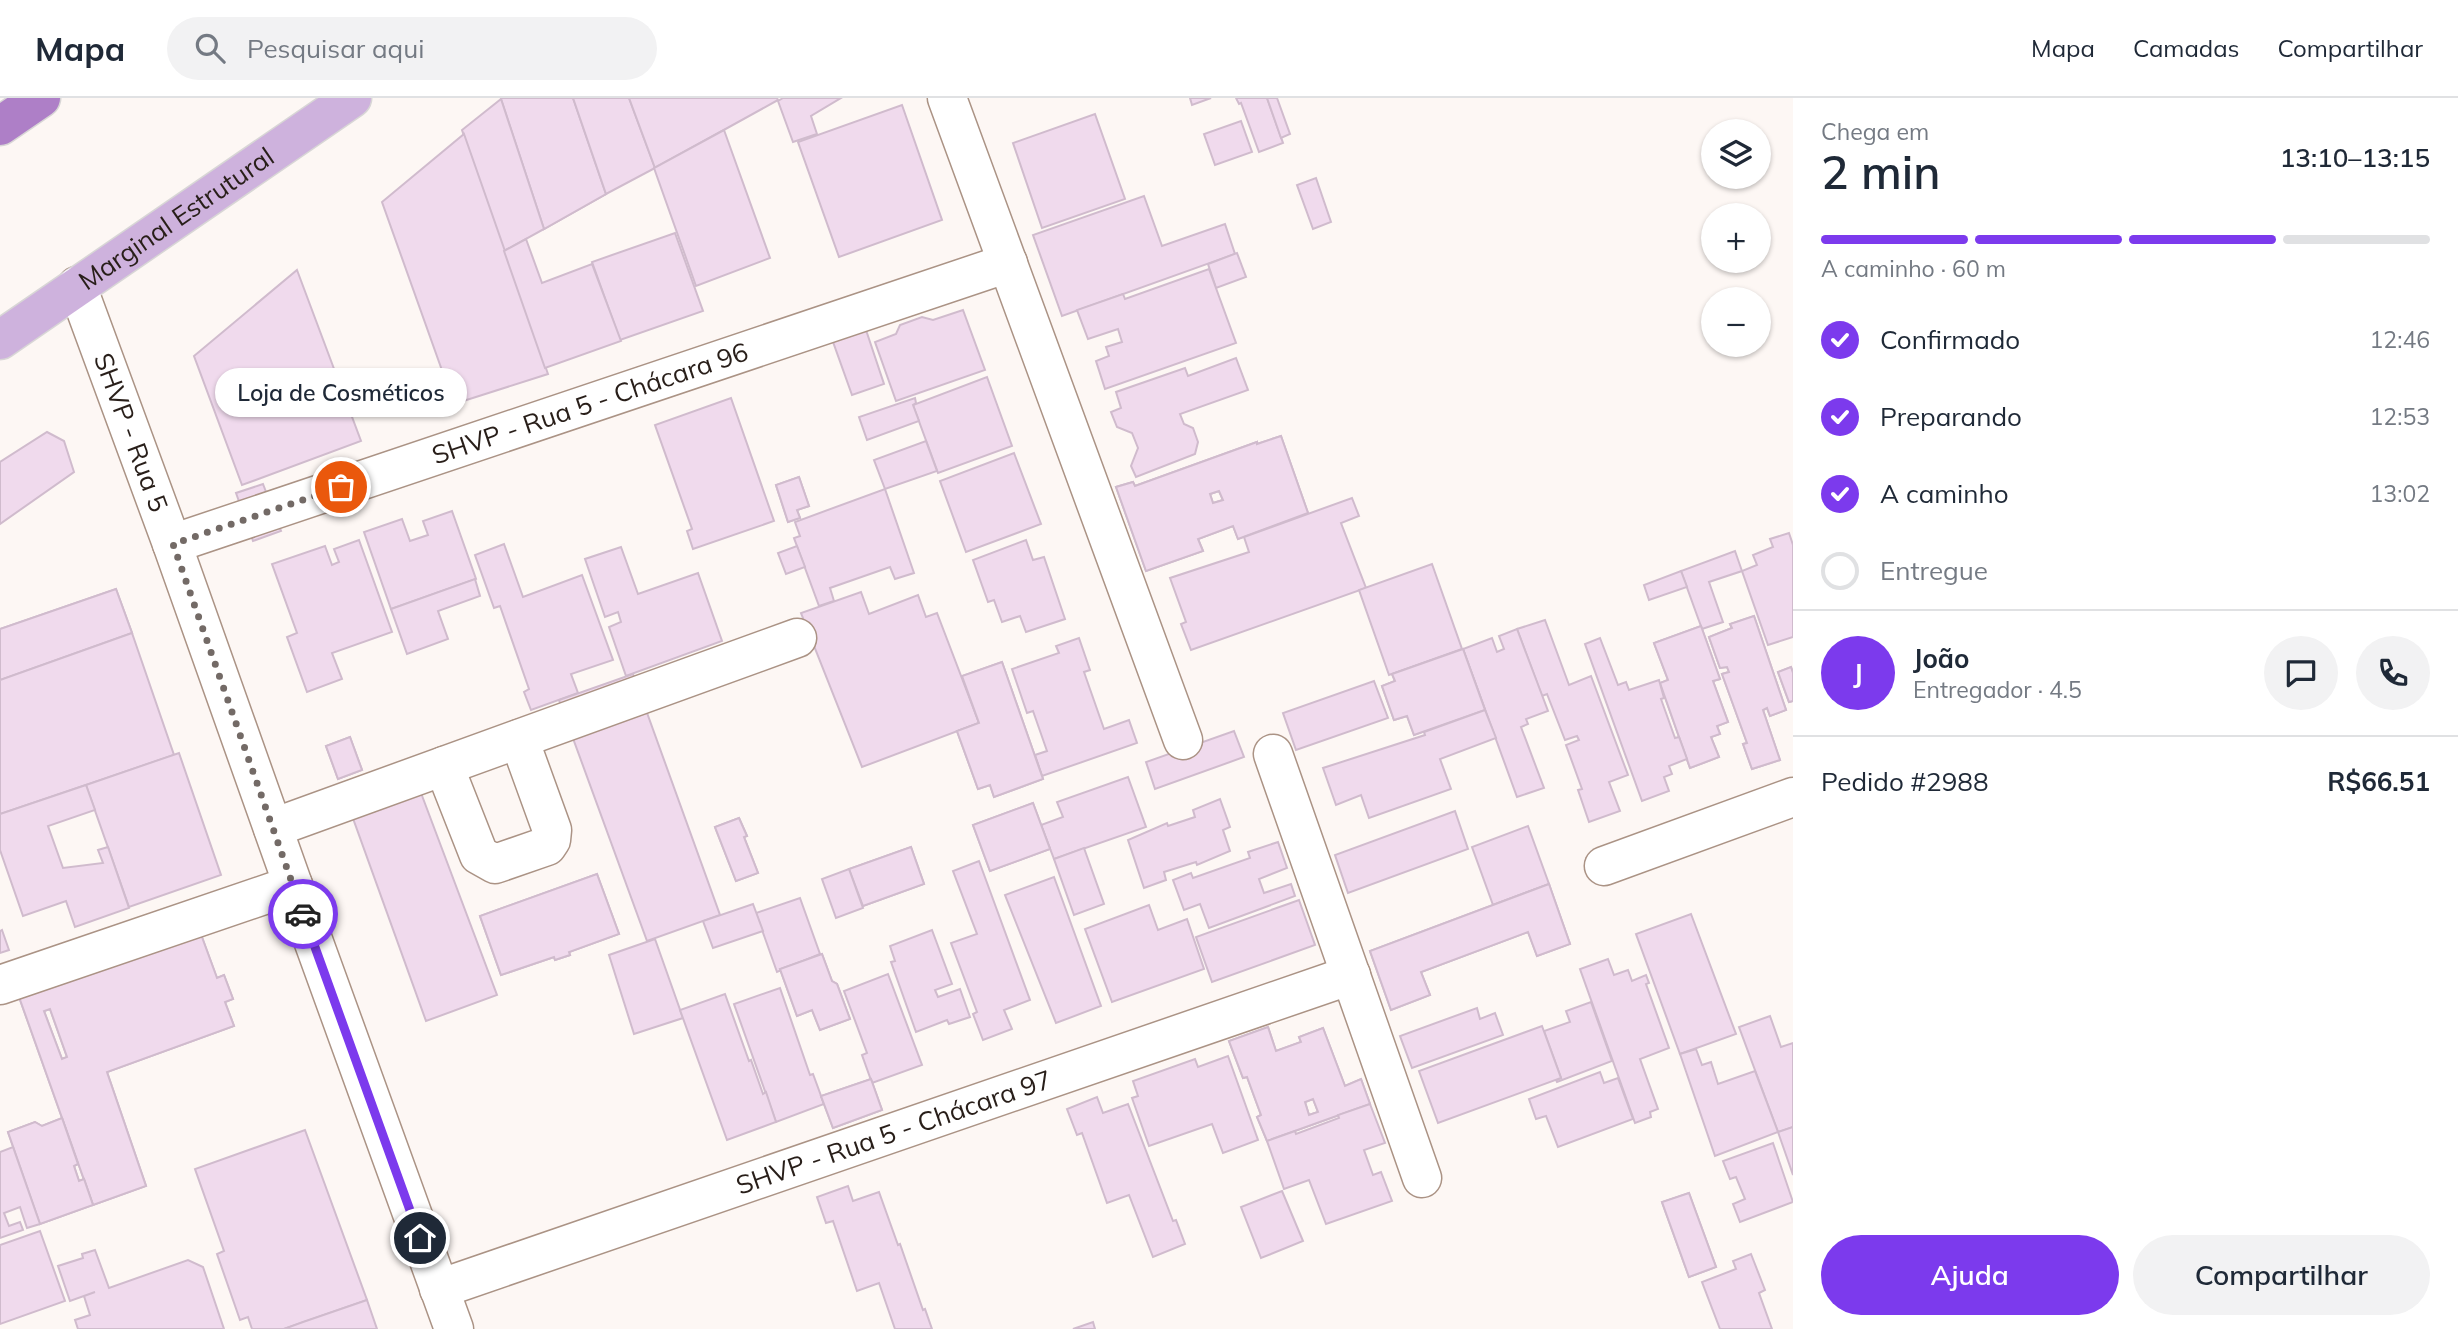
<!DOCTYPE html>
<html lang="pt">
<meta charset="utf-8">
<style>
body{margin:0;font-family:Mulish,sans-serif;background:#f2f2f3;color:#1f2937;height:100vh;display:flex;flex-direction:column;font-size:26px;white-space:nowrap}
*{box-sizing:border-box;margin:0}
p{font-size:23px;color:#747a83}
.icon{flex:none;width:38px;height:38px;fill:none;stroke:currentColor;stroke-width:2;stroke-linecap:round;stroke-linejoin:round}
.map{position:relative;flex:1;overflow:hidden}
.drawer{display:flex;flex-direction:column;background:#fff;width:665px}
.drawer>*{flex:none}
.buttons{position:absolute;left:1701px;top:21px;display:grid;gap:14px}
.buttons a{display:grid;place-items:center;width:70px;height:70px;border-radius:50%;background:#fff;box-shadow:0 2px 5px #0004;font-size:35px}
.pin{position:absolute;display:grid;place-items:center;width:60px;height:60px;color:#fff;margin:-30px;border:4px solid #fff;border-radius:50%;box-shadow:0 2px 7px #0007}
.courier{position:absolute;display:grid;place-items:center;width:70px;height:70px;margin:-35px;border:5px solid #7c3aed;border-radius:50%;background:#fff;color:#222;box-shadow:0 2px 9px #0007}
.bubble{position:absolute;height:49px;border-radius:24px;background:#fff;box-shadow:0 2px 5px #0004;font-size:23px;font-weight:600;line-height:49px;text-align:center}
.headline em{font-style:normal;font-weight:600}
.headline div{display:flex;flex-direction:column-reverse}
.headline{display:flex;align-items:center;justify-content:space-between;height:119px;padding:0 28px}
h1{font-size:46px;font-weight:600;line-height:52px}
.bar{display:grid;grid-template-columns:repeat(4,1fr);gap:10px 7px;align-content:center;height:84px;padding:0 28px}
.bar i{height:9px;border-radius:5px;background:#e0e1e3}
.bar .on{background:#7c3aed}
.bar p{grid-column:span 4}
.line{display:flex;align-items:center;gap:18px;padding:0 28px;border-top:2px solid #e0e1e3}
.line div{flex:1}
.round{display:grid;place-items:center;flex:none;width:74px;height:74px;border-radius:37px;background:#f2f2f3}
ol{padding:0 28px;list-style:none}
li{display:flex;align-items:center;gap:21px;height:77px}
li p{margin-inline-start:auto}
li .icon{padding:7px;border-radius:50%;background:#7c3aed;color:#fff;stroke-width:4}
li:last-child{color:#747a83}
li i{width:38px;height:38px;border:4px solid #e0e1e3;border-radius:50%}
.primary-button{display:flex;gap:14px;margin-top:auto;padding:14px 28px}
.primary-button a{flex:1;height:80px;border-radius:42px;background:#7c3aed;color:#fff;font-size:28px;font-weight:600;line-height:80px;text-align:center}
.primary-button a+a{background:#f2f2f3;color:#1f2937}
header{display:flex;align-items:center;gap:42px;box-sizing:border-box;height:98px;padding:0 35px;background:#fff;border-bottom:2px solid #e0e1e3}
header strong{font-size:33px}
nav{display:flex;gap:38px;margin-inline-start:auto;font-size:24px}
.search{width:490px;height:63px;background:#f2f2f3;display:flex;align-items:center;gap:18px;box-sizing:border-box;padding:0 24px;border-radius:38px;color:#747a83;font-size:26px}
main{display:flex;flex:1;min-height:0}
.map>svg:first-child{display:block}
.building{fill:#f0daed;stroke:#d0bbcd;stroke-width:2;fill-rule:evenodd}
.lines{fill:none;stroke-linecap:round;stroke-linejoin:round}
.minor-casing{stroke:#ab9385;stroke-width:41}
.major-casing{stroke:#d8d6d6;stroke-width:41}
.highway-casing{stroke:#d8d6d6;stroke-width:41}
.minor{stroke:#fff;stroke-width:38}
.major{stroke:#ceb2dd;stroke-width:38}
.highway{stroke:#ae7fc7;stroke-width:38}
.done{stroke:#736a66;stroke-width:7;stroke-dasharray:0 12.6}
.route{stroke:#7c3aed;stroke-width:9}
.labels{text-anchor:middle;stroke-width:6;stroke-linejoin:round;paint-order:stroke}
.street-label{font-size:26px;fill:#281e19;stroke:#fff}
</style>
<header>
<strong>Mapa</strong>
<div class="search"><svg class="icon" aria-label="search" viewBox="0 0 24 24"><circle cx="10" cy="10" r="6"/><path d="M15 15l6 6"/></svg>Pesquisar aqui</div>
<nav><a>Mapa</a><a>Camadas</a><a>Compartilhar</a></nav>
</header>
<main>
<div class="map">
<svg width="1793" height="1231" viewBox="0 0 1793 1231">
<rect width="100%" height="100%" fill="#fdf7f4"/>
<g class="building">
<path d="M502 0H573L606 96 544 131 501 1Z"/>
<path d="M502 0H573L606 96 544 131 501 1Z"/>
<path d="M573 0H629L655 70 606 96Z"/>
<path d="M629 0H777L778 2 655 70Z"/>
<path d="M783 0H841L811 18 817 36 793 44 778 3Z"/>
<path d="M1190 0H1211L1192 7Z"/>
<path d="M1236 0H1267L1283 45 1259 54 1241 5 1239 6Z"/>
<path d="M1267 0H1277L1290 36 1281 40Z"/>
<path d="M501 1 544 131 504 153 462 32Z"/>
<path d="M902 7 942 122 839 159 798 44Z"/>
<path d="M1095 16 1125 101 1042 130 1013 45Z"/>
<path d="M1241 23 1252 54 1215 67 1204 36Z"/>
<path d="M724 32 770 160 696 188 654 70Z"/>
<path d="M464 36 548 276 454 306 382 104Z"/>
<path d="M1316 80 1331 124 1313 131 1297 87Z"/>
<path d="M1144 98 1162 148 1225 126 1235 156 1062 218 1033 137Z"/>
<path d="M675 135 703 213 620 242 592 164Z"/>
<path d="M526 141 542 185 592 166 621 243 545 270 504 153Z"/>
<path d="M1237 155 1246 179 1216 190 1208 166Z"/>
<path d="M1209 171 1236 245 1105 291 1096 263 1109 258 1106 249 1122 244 1118 231 1088 241 1077 212 1123 196 1125 201Z"/>
<path d="M297 172 361 343 242 387 194 258Z"/>
<path d="M963 212 985 272 896 303 875 244 896 236 900 227 922 219 933 222Z"/>
<path d="M865 229 884 286 852 297 832 241Z"/>
<path d="M1236 260 1248 292 1180 316 1184 326 1193 330 1198 344 1195 356 1136 379 1131 368 1138 350 1132 335 1117 329 1111 314 1121 310 1116 294 1185 270 1188 278Z"/>
<path d="M987 279 1012 348 938 375 913 307Z"/>
<path d="M731 300 774 423 693 451 687 433 692 431 655 327Z"/>
<path d="M915 300 916 305 913 307 919 323 867 342 859 319Z"/>
<path d="M47 334 64 343 74 374 0 426V364Z"/>
<path d="M1281 338 1308 415 1238 441 1233 428 1198 441 1203 453 1146 473 1116 389 1133 384 1135 388 1257 344V346ZM1219 393 1223 402 1213 405 1210 396Z"/>
<path d="M1281 338 1308 415 1238 441 1233 428 1198 441 1203 453 1146 473 1116 389 1133 384 1135 388 1257 344V346ZM1219 393 1223 402 1213 405 1210 396Z"/>
<path d="M926 343 937 373 885 391 874 362Z"/>
<path d="M1014 355 1041 426 966 454 940 383Z"/>
<path d="M799 379 809 408 797 412 800 420 788 424 776 387Z"/>
<path d="M799 379 809 408 797 412 800 420 788 424 776 387Z"/>
<path d="M263 386 281 433 253 443 236 395Z"/>
<path d="M885 391 914 475 895 481 890 469 830 490 834 503 819 508 794 440 800 438 795 424Z"/>
<path d="M1352 400 1359 418 1341 425 1366 490 1191 552 1181 526 1186 524 1170 480 1249 454 1244 439Z"/>
<path d="M452 413 476 481 391 511 364 434 402 421 410 443 428 437 423 423Z"/>
<path d="M1789 435 1793 447V539L1768 547 1742 473 1757 467 1753 457 1773 449 1770 441Z"/>
<path d="M359 442 392 534 332 555 342 581 307 594 287 539 297 535 272 466 325 448 332 467 339 464 334 451Z"/>
<path d="M1026 442 1033 462 1044 459 1065 521 1026 534 1020 518 1002 524 994 502 988 504 973 462Z"/>
<path d="M504 446 523 499 582 477 613 562 571 576 578 595 531 612 524 594 529 591 500 508 494 510 475 457Z"/>
<path d="M797 448 805 469 786 476 778 455Z"/>
<path d="M621 449 638 496 698 475 722 543 626 578 609 529 621 524 618 514 605 519 585 461Z"/>
<path d="M1735 453 1742 473 1709 484 1723 524 1702 531 1681 473Z"/>
<path d="M1432 466 1462 551 1389 577 1359 492Z"/>
<path d="M1681 473 1687 489 1649 502 1644 487Z"/>
<path d="M475 481 480 498 438 513 448 541 407 556 391 511Z"/>
<path d="M116 491 132 535 0 582V531Z"/>
<path d="M116 491 132 535 0 582V531Z"/>
<path d="M861 494 869 516 918 497 926 519 937 515 979 625 862 669 801 515Z"/>
<path d="M1754 518 1786 612 1770 618 1767 610 1763 612 1780 662 1752 671 1743 646 1747 645 1722 576 1729 574 1727 569 1720 570 1709 539 1732 530 1730 526Z"/>
<path d="M1754 518 1786 612 1770 618 1767 610 1763 612 1780 662 1752 671 1743 646 1747 645 1722 576 1729 574 1727 569 1720 570 1709 539 1732 530 1730 526Z"/>
<path d="M1545 522 1569 587 1591 578 1628 677 1609 684 1620 713 1589 724 1578 692 1582 691 1566 647 1579 642 1577 638 1565 642 1547 596 1542 598 1517 531Z"/>
<path d="M1701 528 1720 581 1713 583 1728 624 1717 628 1720 636 1711 639 1719 659 1690 670 1660 585 1668 582 1654 545Z"/>
<path d="M1701 528 1720 581 1713 583 1728 624 1717 628 1720 636 1711 639 1719 659 1690 670 1660 585 1668 582 1654 545Z"/>
<path d="M1517 531 1548 613 1526 621 1528 626 1521 629 1544 690 1517 699 1463 551 1492 540 1497 554 1504 551 1499 538Z"/>
<path d="M132 535 174 657 0 716V582Z"/>
<path d="M1079 540 1090 572 1084 574 1104 631 1129 622 1137 645 1042 678 1035 657 1047 653 1033 613 1027 615 1012 571 1059 555 1056 548Z"/>
<path d="M1600 540 1618 587 1626 584 1629 592 1659 582 1664 600 1661 601 1675 640 1679 639 1687 661 1669 668 1672 676 1664 679 1669 693 1642 703 1585 546Z"/>
<path d="M1463 551 1485 612 1414 637 1407 618 1394 622 1382 588 1395 583 1392 576Z"/>
<path d="M1463 551 1485 612 1414 637 1407 618 1394 622 1382 588 1395 583 1392 576Z"/>
<path d="M1002 564 1043 681 994 699 990 687 978 691 957 633 979 625 962 578Z"/>
<path d="M1002 564 1043 681 994 699 990 687 978 691 957 633 979 625 962 578Z"/>
<path d="M1791 569 1793 575V603L1789 604 1778 574Z"/>
<path d="M1791 569 1793 575V603L1789 604 1778 574Z"/>
<path d="M633 576 720 817 647 843 559 602Z"/>
<path d="M1374 583 1388 620 1296 652 1283 615Z"/>
<path d="M1485 612 1496 640 1440 661 1451 691 1369 720 1361 697 1336 707 1323 670 1425 637 1424 634Z"/>
<path d="M1234 633 1244 659 1155 691 1146 664Z"/>
<path d="M350 639 362 672 338 681 326 648Z"/>
<path d="M350 639 362 672 338 681 326 648Z"/>
<path d="M179 655 221 777 129 809 86 687Z"/>
<path d="M1128 679 1146 729 1054 761 1041 727 1063 719 1057 704Z"/>
<path d="M86 687 95 712 48 728 63 770 103 765 98 752 108 749 129 810 75 829 66 803 23 818 0 752V716Z"/>
<path d="M418 687 497 897 426 923 350 712Z"/>
<path d="M1220 701 1230 729 1223 732 1230 753 1197 767 1196 764 1164 774 1166 782 1144 790 1128 742 1167 725 1168 728 1195 719 1193 712Z"/>
<path d="M1033 705 1050 751 990 773 973 727Z"/>
<path d="M1033 705 1050 751 990 773 973 727Z"/>
<path d="M1455 713 1468 751 1348 795 1335 757Z"/>
<path d="M739 720 747 738 744 739 758 775 736 783 715 729Z"/>
<path d="M739 720 747 738 744 739 758 775 736 783 715 729Z"/>
<path d="M1528 728 1549 786 1493 807 1472 749Z"/>
<path d="M1278 744 1287 770 1259 781 1264 795 1291 786 1295 798 1209 830 1200 806 1184 812 1173 782 1191 775 1193 780 1250 760 1248 754Z"/>
<path d="M911 749 924 786 863 808 849 771Z"/>
<path d="M911 749 924 786 863 808 849 771Z"/>
<path d="M1084 750 1104 806 1074 817 1054 761Z"/>
<path d="M979 763 1030 902 1004 912 1012 931 983 942 973 916 977 914 951 845 977 836 953 773Z"/>
<path d="M849 771 863 810 836 820 822 781Z"/>
<path d="M597 776 619 836 569 854 570 857 555 862 554 859 501 877 480 818Z"/>
<path d="M597 776 619 836 569 854 570 857 555 862 554 859 501 877 480 818Z"/>
<path d="M1054 779 1101 908 1056 925 1005 797Z"/>
<path d="M1549 786 1570 846 1537 858 1528 834 1421 874 1430 897 1391 912 1370 853Z"/>
<path d="M1549 786 1570 846 1537 858 1528 834 1421 874 1430 897 1391 912 1370 853Z"/>
<path d="M800 800 820 856 777 874 756 815Z"/>
<path d="M1299 802 1315 847 1212 884 1196 839Z"/>
<path d="M753 806 763 833 713 850 703 823Z"/>
<path d="M1149 807 1158 832 1187 821 1204 871 1112 904 1085 831Z"/>
<path d="M1691 816 1736 936 1680 956 1636 836Z"/>
<path d="M199 831 217 880 224 877 233 901 225 904 234 928 107 974 146 1088 93 1107 18 896ZM50 911 67 959 62 961 44 913Z"/>
<path d="M199 831 217 880 224 877 233 901 225 904 234 928 107 974 146 1088 93 1107 18 896ZM50 911 67 959 62 961 44 913Z"/>
<path d="M2 832 9 852 0 855V833Z"/>
<path d="M932 832 952 886 935 892 938 899 960 891 970 919 949 926 947 922 916 934 891 864 895 863 890 848Z"/>
<path d="M655 841 683 920 634 936 609 857Z"/>
<path d="M822 856 832 883 837 886 850 921 820 932 812 912 797 918 780 871Z"/>
<path d="M822 856 832 883 837 886 850 921 820 932 812 912 797 918 780 871Z"/>
<path d="M1608 861 1614 877 1628 872 1632 883 1646 877 1649 885 1646 886 1669 950 1640 961 1658 1011 1650 1014 1651 1019 1635 1025 1580 871Z"/>
<path d="M888 876 922 967 872 985 862 957 867 955 844 893Z"/>
<path d="M780 890 810 977 813 976 824 1006 776 1024 734 906Z"/>
<path d="M725 896 749 963 751 962 763 996 766 994 776 1024 727 1042 680 912Z"/>
<path d="M1591 904 1612 963 1557 984 1556 982 1561 980 1544 933 1570 924 1566 913Z"/>
<path d="M1477 910 1480 921 1495 915 1503 937 1412 970 1400 938Z"/>
<path d="M1770 918 1781 949 1793 945V1029L1778 1034 1739 929Z"/>
<path d="M1542 928 1561 980 1438 1025 1419 973Z"/>
<path d="M1268 929 1276 953 1301 944 1299 939 1323 930 1345 988 1361 981 1370 1006 1267 1043 1257 1019 1261 1017 1247 979 1243 980 1229 943ZM1313 1001 1318 1014 1309 1017 1305 1004Z"/>
<path d="M1268 929 1276 953 1301 944 1299 939 1323 930 1345 988 1361 981 1370 1006 1267 1043 1257 1019 1261 1017 1247 979 1243 980 1229 943ZM1313 1001 1318 1014 1309 1017 1305 1004Z"/>
<path d="M1696 951 1702 967 1711 964 1718 986 1755 973 1778 1034 1715 1058 1680 956Z"/>
<path d="M1228 958 1258 1042 1223 1055 1212 1026 1149 1048 1132 1000 1138 998 1133 983 1195 961 1198 969Z"/>
<path d="M1600 974 1604 985 1618 980 1633 1021 1558 1049 1546 1018 1536 1021 1529 1001Z"/>
<path d="M871 981 882 1012 833 1030 821 998Z"/>
<path d="M871 981 882 1012 833 1030 821 998Z"/>
<path d="M1097 999 1103 1015 1128 1006 1173 1123 1176 1122 1185 1146 1153 1159 1129 1097 1107 1105 1082 1035 1077 1037 1067 1011Z"/>
<path d="M1370 1006 1385 1045 1364 1052 1373 1077 1381 1074 1392 1103 1326 1126 1309 1082 1284 1091 1267 1043 1295 1033 1296 1036 1339 1020 1338 1017Z"/>
<path d="M62 1020 78 1066 74 1068 79 1083 84 1081 93 1107 40 1126 8 1034 35 1024 42 1028Z"/>
<path d="M62 1020 78 1066 74 1068 79 1083 84 1081 93 1107 40 1126 8 1034 35 1024 42 1028Z"/>
<path d="M1793 1029V1077L1778 1034Z"/>
<path d="M305 1032 367 1202 284 1231H252L248 1219 240 1222 217 1156 224 1153 195 1071Z"/>
<path d="M1773 1045 1793 1104 1740 1124 1733 1106 1745 1101 1736 1079 1730 1081 1723 1063Z"/>
<path d="M13 1049 40 1126 27 1130 20 1109 4 1115 9 1128 20 1124 23 1132 0 1140V1054Z"/>
<path d="M848 1088 853 1103 879 1094 898 1147 900 1146 923 1212 925 1211 932 1231H895L879 1185 857 1193 833 1123 826 1125 817 1099Z"/>
<path d="M1282 1093 1303 1143 1261 1160 1241 1109Z"/>
<path d="M1689 1095 1716 1169 1689 1179 1662 1104Z"/>
<path d="M1689 1095 1716 1169 1689 1179 1662 1104Z"/>
<path d="M40 1133 65 1203 0 1226V1147Z"/>
<path d="M95 1152 109 1190 188 1162 203 1169 224 1231H78L75 1222 90 1217 84 1198 95 1194 70 1203 58 1168 83 1160 82 1156Z"/>
<path d="M1751 1156 1765 1192 1759 1195 1772 1231H1720L1702 1184 1736 1171 1733 1163Z"/>
<path d="M367 1202 377 1231H284L303 1224Z"/>
<path d="M1093 1224 1095 1231H1073Z"/>
</g>
<g class="lines">
<defs>
<g id="minor">
<path d="M947 0 1183 642"/>
<path id="s1" d="M77 188 172 446 293 787 454 1231"/>
<path id="s2" d="M172 446 1008 165"/>
<path d="M1273 656 1422 1080"/>
<path d="M444 668 479 757 495 766 547 748 551 742 552 732 519 641"/>
<path d="M273 730 797 540"/>
<path d="M1604 768 1793 699"/>
<path d="M0 887 293 787"/>
<path id="s3" d="M439 1191 1351 877"/>
</g>
<g id="major">
<path id="s4" d="M0 242 352 0"/>
</g>
<path id="highway" d="M0 28 41 0"/>
</defs>
<use href="#minor" class="minor-casing"/>
<use href="#major" class="major-casing"/>
<use href="#highway" class="highway-casing"/>
<use href="#minor" class="minor"/>
<use href="#major" class="major"/>
<use href="#highway" class="highway"/>
</g>
<g class="lines">
<path class="done" d="M303 816 173 446 341 389"/>
<path class="route" d="M303 816 420 1140"/>
</g>
<g class="labels">
<g class="street-label">
<text dy="9" stroke="none"><textPath href="#s4" startOffset="214">Marginal Estrutural</textPath></text>
<text dy="9" stroke="none"><textPath href="#s2" startOffset="441">SHVP - Rua 5 - Chácara 96</textPath></text>
<text dy="9" stroke="none"><textPath href="#s1" startOffset="156">SHVP - Rua 5</textPath></text>
<text dy="9" stroke="none"><textPath href="#s3" startOffset="481">SHVP - Rua 5 - Chácara 97</textPath></text>
</g>
</g>
</svg>
<div class="buttons">
<a><svg class="icon" aria-label="layers" viewBox="0 0 24 24"><path d="M12 4l9 5-9 5-9-5zM3 14l9 5 9-5"/></svg></a>
<a>+</a>
<a>−</a>
</div>
<div class="pin" style="left:341px;top:389px;background:#ea580c"><svg class="icon" aria-label="bag" viewBox="0 0 24 24"><path d="M5 8h14l-1 12H6zM9 8a3 3 0 0 1 6 0"/></svg></div>
<div class="pin" style="left:420px;top:1140px;background:#1f2937"><svg class="icon" aria-label="home" viewBox="0 0 24 24"><path d="M3 11l9-7 9 7M6 9v11h12V9"/></svg></div>
<div class="courier" style="left:303px;top:816px"><svg class="icon" aria-label="car" viewBox="0 0 24 24"><path d="M5 17H2v-5l4-1 3-4h7l3 4 3 1v5h-3M9 17h6M6 11h13"/><circle cx="7" cy="17" r="2"/><circle cx="17" cy="17" r="2"/></svg></div>
<div class="bubble" style="left:215px;top:270px;width:252px">Loja de Cosméticos</div>
</div>
<section class="drawer">
<div class="headline"><div><h1>2 min</h1><p>Chega em</p></div><em>13:10–13:15</em></div>
<div class="bar"><i class="on"></i><i class="on"></i><i class="on"></i><i></i><p>A caminho · 60 m</p></div>
<ol>
<li><svg class="icon" aria-label="check" viewBox="0 0 24 24"><path d="M5 12l5 5 9-10"/></svg>Confirmado<p>12:46</p></li>
<li><svg class="icon" aria-label="check" viewBox="0 0 24 24"><path d="M5 12l5 5 9-10"/></svg>Preparando<p>12:53</p></li>
<li><svg class="icon" aria-label="check" viewBox="0 0 24 24"><path d="M5 12l5 5 9-10"/></svg>A caminho<p>13:02</p></li>
<li><i></i>Entregue</li>
</ol>
<div class="line" style="height:126px"><b class="round" style="background:#7c3aed;color:#fff">J</b><div><b>João</b><p>Entregador · 4.5</p></div><a class="round"><svg class="icon" aria-label="chat" viewBox="0 0 24 24"><path d="M4 5h16v11H9l-5 4z"/></svg></a><a class="round"><svg class="icon" aria-label="phone" viewBox="0 0 24 24"><path d="M5 4h4l2 5-3 2q2 4 5 5l2-3 5 2v4C11 20 4 13 5 4z"/></svg></a></div>
<div class="line" style="height:91px"><div>Pedido #2988</div><b>R$66.51</b></div>
<div class="primary-button"><a>Ajuda</a><a>Compartilhar</a></div>
</section>
</main>
